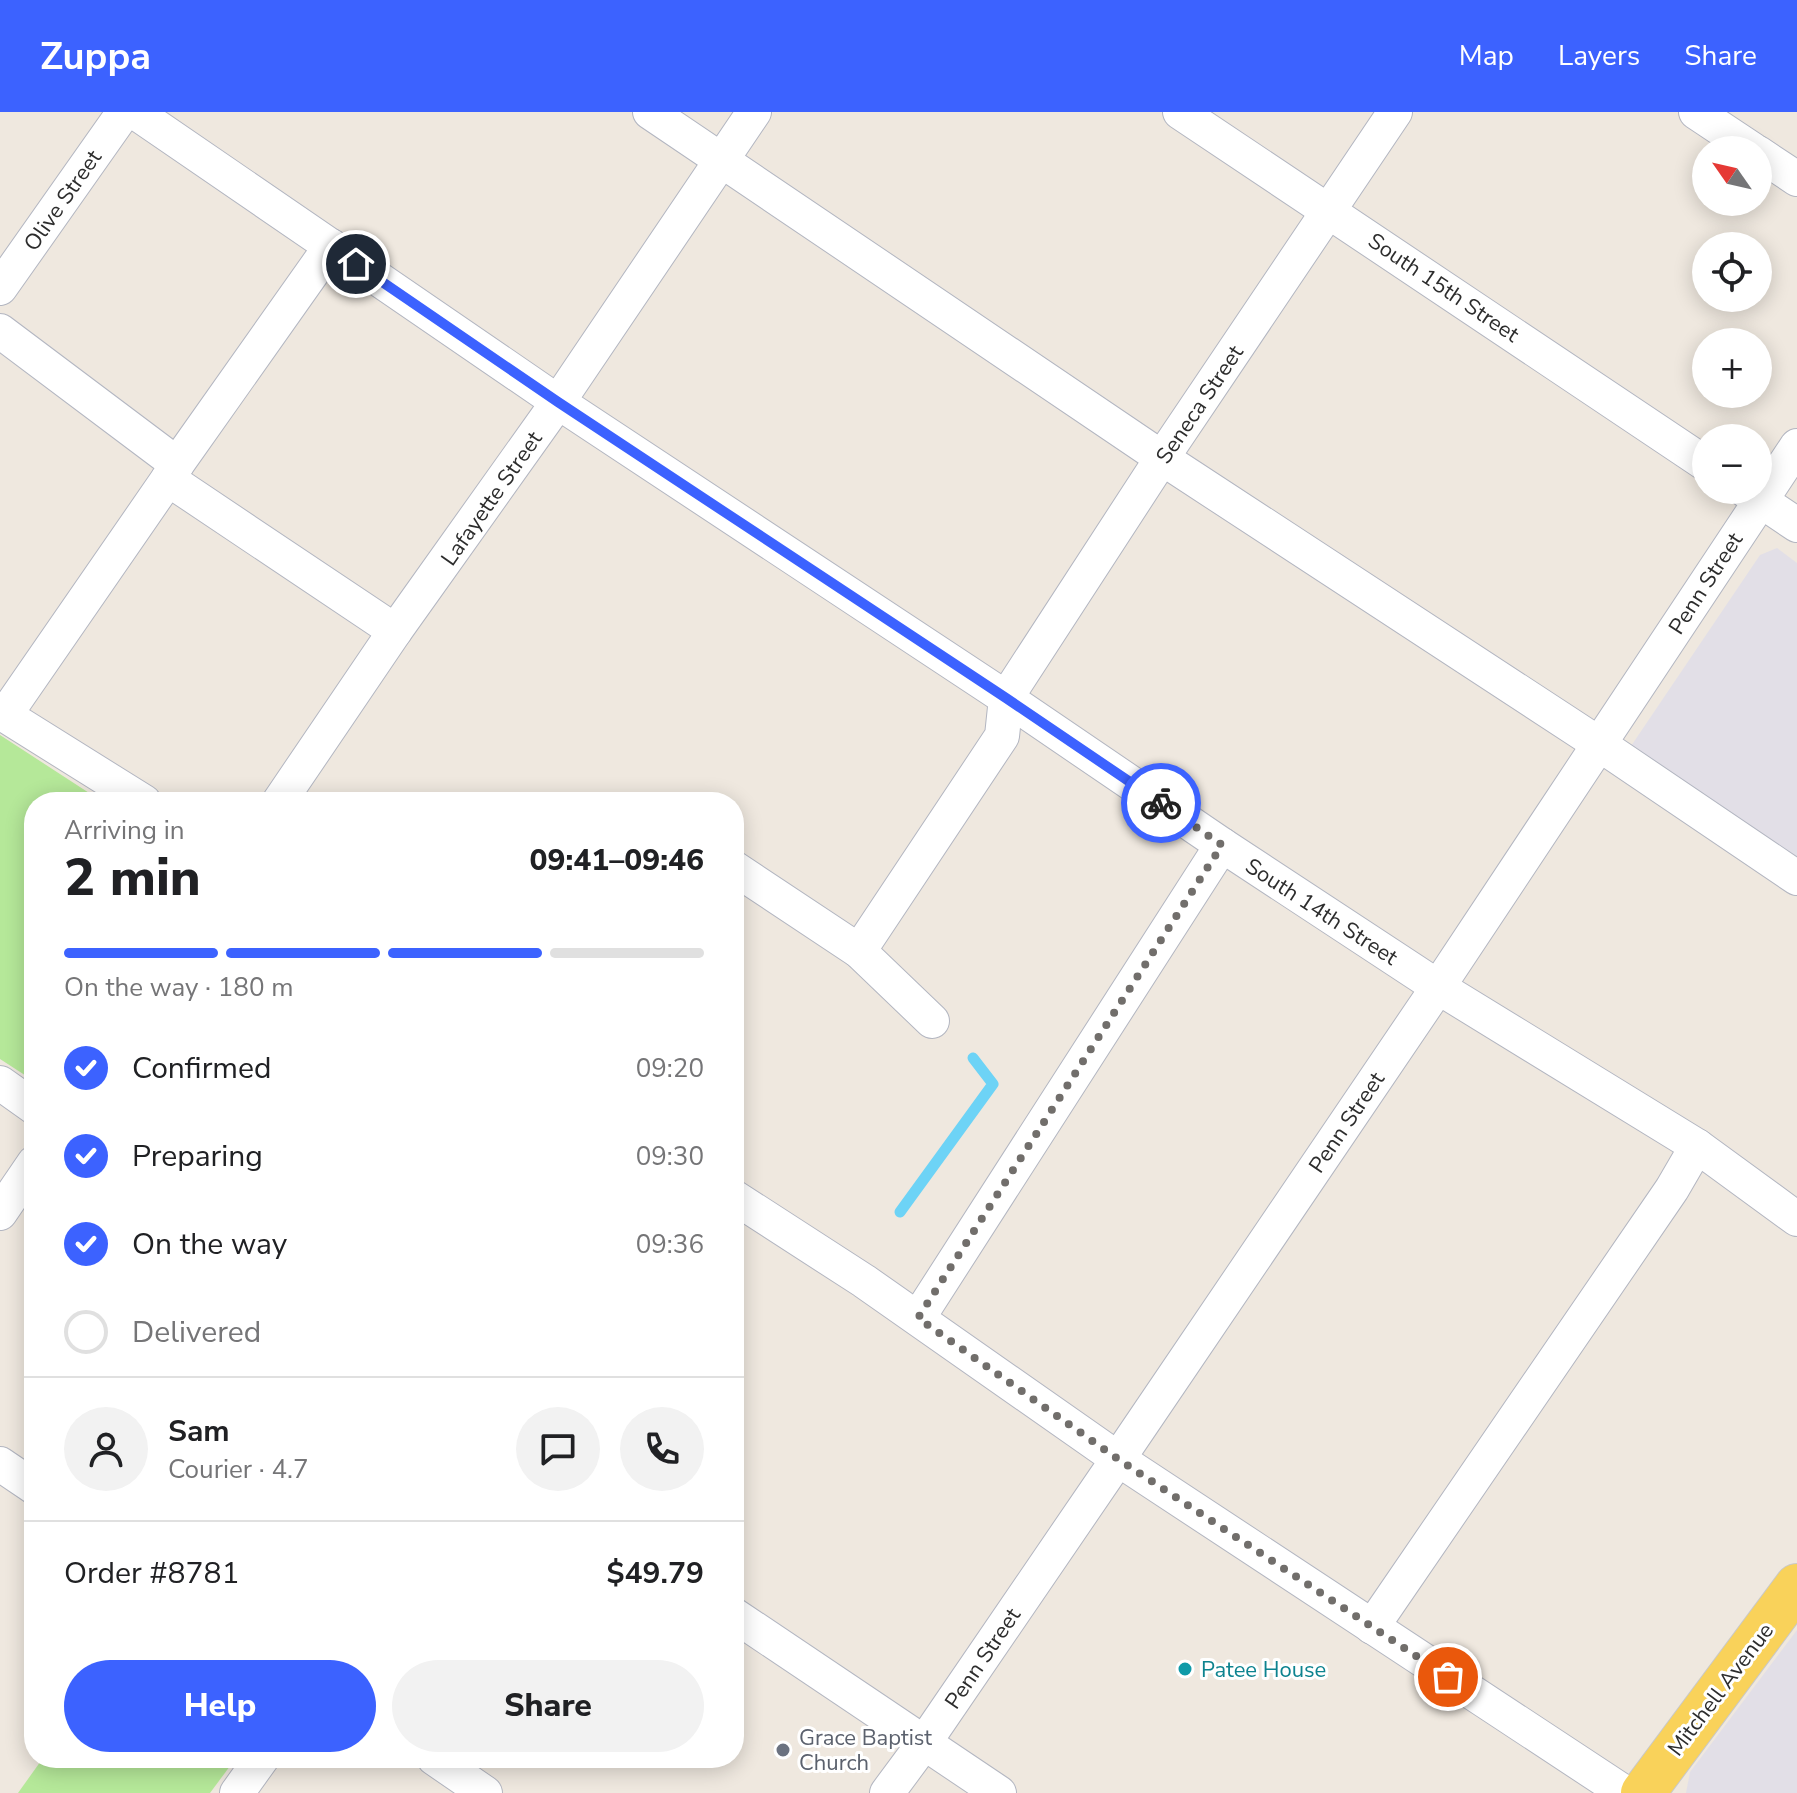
<!DOCTYPE html>
<meta charset="utf-8">
<style>
body{margin:0;font-family:"Nunito Sans",sans-serif;background:#f2f2f2;color:#202124;height:100vh;display:flex;flex-direction:column;font-size:30px;white-space:nowrap}
*{box-sizing:border-box;margin:0}
p{font-size:26px;color:#757577}
.icon{flex:none;width:44px;height:44px;fill:none;stroke:currentColor;stroke-width:2;stroke-linecap:round;stroke-linejoin:round}
.map{position:relative;flex:1;overflow:hidden}
.panel{position:absolute;left:24px;top:680px;width:720px;height:976px;display:flex;flex-direction:column;background:#fff;border-radius:32px;box-shadow:0 4px 20px #0003}
.panel>*{flex:none}
.needle{width:52px;rotate:304deg}
.controls{position:absolute;left:1692px;top:24px;display:grid;gap:16px}
.controls a{display:grid;place-items:center;width:80px;height:80px;border-radius:50%;background:#fff;box-shadow:0 4px 20px #0003;font-size:40px}
.pin{position:absolute;display:grid;place-items:center;width:68px;height:68px;color:#fff;margin:-34px;border:4px solid #fff;border-radius:50%;box-shadow:0 2px 8px #0007}
.courier{position:absolute;display:grid;place-items:center;width:80px;height:80px;margin:-40px;border:6px solid #3c62ff;border-radius:50%;background:#fff;color:#222;box-shadow:0 2px 10px #0007}
.summary em{font-style:normal;font-weight:800}
.summary div{display:flex;flex-direction:column-reverse}
.summary{display:flex;align-items:center;justify-content:space-between;height:136px;padding:0 40px}
h1{font-size:52px;font-weight:800;line-height:60px}
.bar{display:grid;grid-template-columns:repeat(4,1fr);gap:12px 8px;align-content:center;height:96px;padding:0 40px}
.bar i{height:10px;border-radius:6px;background:#e0e0e0}
.bar .current{background:#3c62ff}
.bar p{grid-column:span 4}
.line{display:flex;align-items:center;gap:20px;padding:0 40px;border-top:2px solid #e0e0e0}
.line div{flex:1}
.round{display:grid;place-items:center;flex:none;width:84px;height:84px;border-radius:42px;background:#f2f2f2}
ol{padding:0 40px;list-style:none}
li{display:flex;align-items:center;gap:24px;height:88px}
li p{margin-inline-start:auto}
li .icon{padding:8px;border-radius:50%;background:#3c62ff;color:#fff;stroke-width:4}
li:last-child{color:#757577}
li i{width:44px;height:44px;border:4px solid #e0e0e0;border-radius:50%}
.action{display:flex;gap:16px;margin-top:auto;padding:16px 40px}
.action a{flex:1;height:92px;border-radius:48px;background:#3c62ff;color:#fff;font-size:32px;font-weight:800;line-height:92px;text-align:center}
.action a+a{background:#f2f2f2;color:#202124}
header{display:flex;align-items:center;gap:48px;box-sizing:border-box;height:112px;padding:0 40px;background:#3c62ff;color:#fff}
header strong{font-size:38px}
nav{display:flex;gap:44px;margin-inline-start:auto;font-size:28px}
.map>svg:first-child{display:block}
.industrial{fill:#e2dfe7}
.green{fill:#b5e899}
.lines{fill:none;stroke-linecap:round;stroke-linejoin:round}
.stream{stroke:#6dd3f6;stroke-width:11}
.minor-casing{stroke:#b3b6c1;stroke-width:36}
.major-casing{stroke:#c8c8c8;stroke-width:46}
.minor{stroke:#fff;stroke-width:34}
.major{stroke:#f9d25a;stroke-width:44}
.done{stroke:#716e6b;stroke-width:8;stroke-dasharray:0 14.4}
.route{stroke:#3c62ff;stroke-width:10}
.culture-dot{fill:#0f9aa8;stroke:#fff;stroke-width:3}
.worship-dot{fill:#6b7280;stroke:#fff;stroke-width:3}
.labels{text-anchor:middle;stroke-width:6;stroke-linejoin:round;paint-order:stroke}
.street-label{font-size:22px;fill:#2d2d2d;stroke:#fff}
.culture-label{font-size:22px;fill:#0d838f;stroke:#fff;text-anchor:start}
.worship-label{font-size:22px;fill:#5b616d;stroke:#fff;text-anchor:start}
</style>
<header>
<strong>Zuppa</strong>
<nav><a>Map</a><a>Layers</a><a>Share</a></nav>
</header>
<div class="map">
<svg width="1797" height="1681" viewBox="0 0 1797 1681">
<rect width="100%" height="100%" fill="#efe8df"/>
<g class="industrial">
<path d="M1777 436 1797 451V751L1629 637 1760 443Z"/>
<path d="M1797 1518V1681H1686L1690 1660Z"/>
</g>
<g class="green">
<path d="M0 623 103 690H34V969L0 947Z"/>
<path d="M43 1646H236L210 1681H18Z"/>
</g>
<g class="lines">
<path class="stream" d="M900 1100 993 972 973 946"/>
<defs>
<g id="minor">
<path d="M135 0 558 290 1006 586 1222 733 1438 875 1697 1034 1797 1107"/>
<path d="M650 0 1162 346 1599 632 1797 766"/>
<path d="M1180 0 1706 352"/>
<path d="M1696 0 1753 38"/>
<path d="M1758 41 1797 67"/>
<path d="M0 176 124 0"/>
<path d="M0 219 177 352 168 367 395 519"/>
<path d="M177 352 331 134"/>
<path d="M1745 378 1797 413"/>
<path d="M0 600 144 690"/>
<path d="M5 603 168 367"/>
<path d="M279 690 395 519 558 290 754 0"/>
<path d="M734 756 859 839 932 909"/>
<path d="M859 839 1002 624 1006 586 1162 346 1395 0"/>
<path d="M0 971 34 995"/>
<path d="M734 1085 864 1169 1118 1347 1625 1681"/>
<path d="M0 1101 34 1051"/>
<path d="M918 1206 1222 733"/>
<path d="M0 1352 34 1375"/>
<path d="M734 1503 999 1681"/>
<path d="M1372 1515 1672 1077 1697 1034"/>
<path d="M434 1646 485 1681"/>
<path d="M237 1681 262 1646"/>
<path d="M887 1681 924 1631 1118 1347 1438 875 1797 334"/>
</g>
<path id="major" d="M1643 1681 1797 1474"/>
</defs>
<use href="#minor" class="minor-casing"/>
<use href="#major" class="major-casing"/>
<use href="#minor" class="minor"/>
<use href="#major" class="major"/>
</g>
<g class="lines">
<path class="done" d="M1161 691 1222 733 918 1206 1118 1347 1448 1565"/>
<path class="route" d="M356 152 558 290 1006 586 1161 691"/>
</g>
<circle class="culture-dot" cx="1185" cy="1557" r="8"/>
<circle class="worship-dot" cx="783" cy="1638" r="8"/>
<g class="labels">
<g class="street-label">
<text transform="translate(62 88) rotate(-55)" y="8">Olive Street</text>
<text transform="translate(1444 175) rotate(34)" y="8">South 15th Street</text>
<text transform="translate(1199 292) rotate(-56)" y="8">Seneca Street</text>
<text transform="translate(491 386) rotate(-55)" y="8">Lafayette Street</text>
<text transform="translate(1705 471) rotate(-57)" y="8">Penn Street</text>
<text transform="translate(1322 799) rotate(33)" y="8">South 14th Street</text>
<text transform="translate(1346 1010) rotate(-56)" y="8">Penn Street</text>
<text transform="translate(982 1546) rotate(-56)" y="8">Penn Street</text>
<text transform="translate(1720 1577) rotate(-53)" y="8">Mitchell Avenue</text>
</g>
<g class="culture-label">
<text x="1201" y="1565">Patee House</text>
</g>
<g class="worship-label">
<text x="799" y="1633">Grace Baptist<tspan x="799" dy="25">Church</tspan></text>
</g>
</g>
</svg>
<div class="controls">
<a><svg class="needle" viewBox="-14 -14 28 28"><path d="M0-13l5 13h-10z" fill="#e53935"/><path d="M0 13l5-13h-10z" fill="#757577"/></svg></a>
<a><svg class="icon" aria-label="locate" viewBox="0 0 24 24"><circle cx="12" cy="12" r="6"/><path d="M12 2v4M12 18v4M2 12h4M18 12h4"/></svg></a>
<a>+</a>
<a>−</a>
</div>
<div class="pin" style="left:1448px;top:1565px;background:#ea580c"><svg class="icon" aria-label="bag" viewBox="0 0 24 24"><path d="M5 8h14l-1 12H6zM9 8a3 3 0 0 1 6 0"/></svg></div>
<div class="pin" style="left:356px;top:152px;background:#1f2937"><svg class="icon" aria-label="home" viewBox="0 0 24 24"><path d="M3 11l9-7 9 7M6 9v11h12V9"/></svg></div>
<div class="courier" style="left:1161px;top:691px"><svg class="icon" aria-label="bike" viewBox="0 0 24 24"><circle cx="6" cy="16" r="4"/><circle cx="18" cy="16" r="4"/><path d="M6 16l4-8h5l3 8M10 8l3 8H6M13 5h3"/></svg></div>
<section class="panel">
<div class="summary"><div><h1>2 min</h1><p>Arriving in</p></div><em>09:41–09:46</em></div>
<div class="bar"><i class="current"></i><i class="current"></i><i class="current"></i><i></i><p>On the way · 180 m</p></div>
<ol>
<li><svg class="icon" aria-label="check" viewBox="0 0 24 24"><path d="M5 12l5 5 9-10"/></svg>Confirmed<p>09:20</p></li>
<li><svg class="icon" aria-label="check" viewBox="0 0 24 24"><path d="M5 12l5 5 9-10"/></svg>Preparing<p>09:30</p></li>
<li><svg class="icon" aria-label="check" viewBox="0 0 24 24"><path d="M5 12l5 5 9-10"/></svg>On the way<p>09:36</p></li>
<li><i></i>Delivered</li>
</ol>
<div class="line" style="height:144px"><a class="round"><svg class="icon" aria-label="person" viewBox="0 0 24 24"><circle cx="12" cy="8" r="4"/><path d="M4 21q1-7 8-7t8 7"/></svg></a><div><b>Sam</b><p>Courier · 4.7</p></div><a class="round"><svg class="icon" aria-label="chat" viewBox="0 0 24 24"><path d="M4 5h16v11H9l-5 4z"/></svg></a><a class="round"><svg class="icon" aria-label="phone" viewBox="0 0 24 24"><path d="M5 4h4l2 5-3 2q2 4 5 5l2-3 5 2v4C11 20 4 13 5 4z"/></svg></a></div>
<div class="line" style="height:104px"><div>Order #8781</div><b>$49.79</b></div>
<div class="action"><a>Help</a><a>Share</a></div>
</section>
</div>
